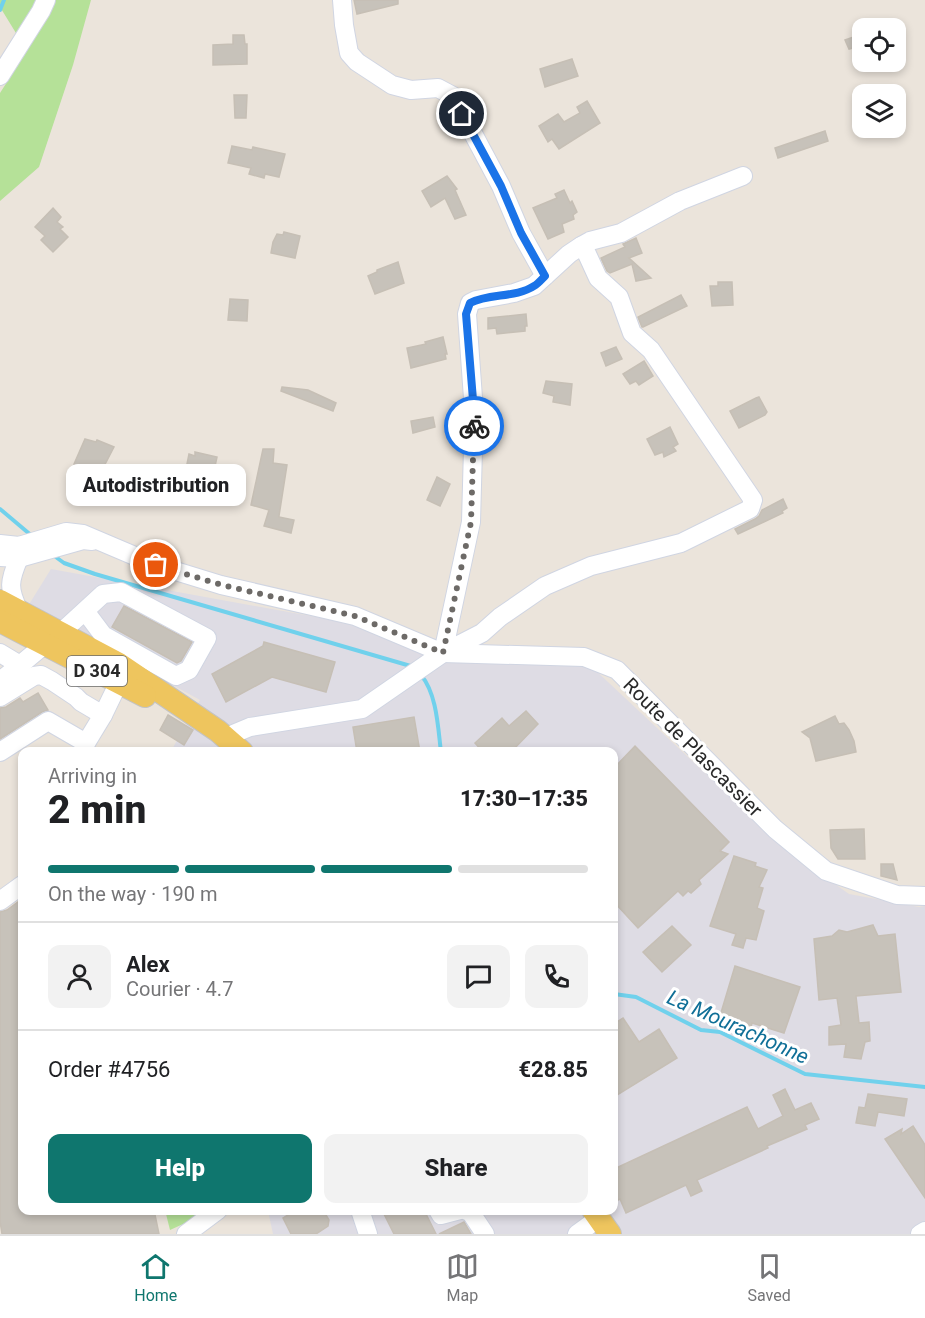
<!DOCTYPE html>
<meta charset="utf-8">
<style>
body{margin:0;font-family:Roboto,sans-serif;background:#f2f2f2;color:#202124;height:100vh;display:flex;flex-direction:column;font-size:22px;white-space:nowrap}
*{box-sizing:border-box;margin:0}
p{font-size:20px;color:#757577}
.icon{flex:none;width:33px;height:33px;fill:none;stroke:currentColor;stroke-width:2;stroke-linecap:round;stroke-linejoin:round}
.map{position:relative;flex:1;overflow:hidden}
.details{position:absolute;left:18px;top:747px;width:600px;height:468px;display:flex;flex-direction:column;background:#fff;border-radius:12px;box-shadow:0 3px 9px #0003}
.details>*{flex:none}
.fabs{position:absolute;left:852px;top:18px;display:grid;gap:12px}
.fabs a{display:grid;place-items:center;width:54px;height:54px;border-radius:12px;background:#fff;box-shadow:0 3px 9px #0003;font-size:30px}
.pin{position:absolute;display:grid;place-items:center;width:51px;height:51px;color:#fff;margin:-26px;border:3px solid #fff;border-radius:50%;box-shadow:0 2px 6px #0007}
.courier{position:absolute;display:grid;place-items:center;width:60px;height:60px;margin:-30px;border:4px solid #1a73e8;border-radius:50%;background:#fff;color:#222;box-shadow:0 2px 8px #0007}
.bubble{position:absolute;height:42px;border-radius:12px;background:#fff;box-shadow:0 3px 9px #0003;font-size:20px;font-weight:800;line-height:42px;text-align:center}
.headline em{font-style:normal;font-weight:800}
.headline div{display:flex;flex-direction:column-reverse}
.headline{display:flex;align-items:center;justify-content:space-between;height:102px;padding:0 30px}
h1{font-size:39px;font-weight:800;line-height:45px}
.bar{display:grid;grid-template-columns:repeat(4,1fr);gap:9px 6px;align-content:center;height:72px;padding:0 30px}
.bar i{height:8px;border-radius:4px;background:#e0e0e0}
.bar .selected{background:#0f766e}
.bar p{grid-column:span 4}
.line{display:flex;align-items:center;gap:15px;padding:0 30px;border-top:2px solid #e0e0e0}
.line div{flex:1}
.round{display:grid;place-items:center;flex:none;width:63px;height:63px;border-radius:12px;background:#f2f2f2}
.button{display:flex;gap:12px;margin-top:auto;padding:12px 30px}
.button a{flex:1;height:69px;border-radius:12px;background:#0f766e;color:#fff;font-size:24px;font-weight:800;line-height:69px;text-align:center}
.button a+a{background:#f2f2f2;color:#202124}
.tab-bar{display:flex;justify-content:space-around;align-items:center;height:84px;border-top:2px solid #e0e0e0;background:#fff;font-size:16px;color:#757577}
.tab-bar a{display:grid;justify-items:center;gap:3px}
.tab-bar .selected{color:#0f766e}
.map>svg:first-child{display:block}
.industrial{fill:#dedce4}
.green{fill:#b5e198}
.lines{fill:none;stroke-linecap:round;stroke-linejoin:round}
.stream{stroke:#70d1ec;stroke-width:4}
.building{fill:#c7c2ba;stroke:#c6bfb5;stroke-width:1.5}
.minor-casing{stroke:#d0d5e2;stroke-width:20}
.major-casing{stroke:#c3c3c3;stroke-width:24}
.minor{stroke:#fff;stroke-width:18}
.major{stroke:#eec55e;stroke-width:22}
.done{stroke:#6d6a67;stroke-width:6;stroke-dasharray:0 10.8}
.route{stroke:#1a73e8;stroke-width:8}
.labels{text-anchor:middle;stroke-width:6;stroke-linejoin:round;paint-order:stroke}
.shield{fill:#fff;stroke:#696969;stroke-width:1.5}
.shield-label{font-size:18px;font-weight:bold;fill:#292929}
.street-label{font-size:20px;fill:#292929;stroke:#fff}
.water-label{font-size:21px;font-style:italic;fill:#106f97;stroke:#fff}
</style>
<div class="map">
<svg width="925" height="1234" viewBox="0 0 925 1234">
<rect width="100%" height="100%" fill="#ebe4db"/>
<path class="industrial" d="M51 569 592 667 752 817 780 845 849 894 919 907 925 906V1234H273L268 1211 614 1210V752L171 751 200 700 28 606Z"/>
<g class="green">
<path d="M0 0H91L73 65 39 167 0 201V93L27 51 0 7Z"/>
<path d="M179 1211H210L205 1214 170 1230 166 1214Z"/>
</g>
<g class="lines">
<g class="stream">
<path d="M0 10 4 0"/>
<path d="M0 509 32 536"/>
<path d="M53 555 64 563 95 574 414 667"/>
<path d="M421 675C437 694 438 728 441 752"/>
<path d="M614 994 636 997 701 1030 720 1032 805 1074 925 1087"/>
</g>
</g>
<g class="building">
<path d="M354 0H398V4L357 14Z"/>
<path d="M862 34V69L860 70 853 48 849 49 845 40Z"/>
<path d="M233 35H244L245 44H247V64L213 65V45L233 44Z"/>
<path d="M572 59 578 76 545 87 540 69Z"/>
<path d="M234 95H247L246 118H235Z"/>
<path d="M587 101 600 123 559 149 552 139 548 142 539 126 558 114 564 122 580 113 577 107Z"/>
<path d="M825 131 828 141 778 158 775 148Z"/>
<path d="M232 146 252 150 253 147 285 154 279 177 265 174 264 178 249 174 251 168 228 163Z"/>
<path d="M447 176 457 189 455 190 466 215 455 219 445 198 431 207 422 191Z"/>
<path d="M564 190 570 203 572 201 577 212 573 215 574 219 562 224 564 232 548 239 533 208 557 198 555 194Z"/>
<path d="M53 208 61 217 57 222 63 227 60 229 68 237 53 252 41 240 45 236 35 227Z"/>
<path d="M284 232 300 236 295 258 271 253 273 242 277 234 283 235Z"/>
<path d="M636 238 642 253 629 258 651 278 636 281 632 264 610 273 607 271 601 258 625 247 623 244Z"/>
<path d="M398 262 404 283 375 294 368 276 377 272V270Z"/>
<path d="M718 282H732L733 305 712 306 710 286H718Z"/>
<path d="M681 295 687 306 643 327H642L638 317Z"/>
<path d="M230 299 248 300 247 321 228 320Z"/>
<path d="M526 314 527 326H525V331L497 334 496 328 488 329V318Z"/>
<path d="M443 337 447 354H445L446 359 411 368 407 348 426 344 425 342Z"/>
<path d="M616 347 622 359 606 366 601 353Z"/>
<path d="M644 361 653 376 639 385 636 381 630 384 623 374Z"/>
<path d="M546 381 572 384 570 405 553 402 554 396 543 393Z"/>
<path d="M282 387 308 390 336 403 333 411 281 391Z"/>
<path d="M759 397 767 412 765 415 739 428 730 411 756 398Z"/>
<path d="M433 417 435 427 413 433 411 421Z"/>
<path d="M670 427 678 444 673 447 676 451 664 457 663 452 655 455 647 439Z"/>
<path d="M85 439 96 442 97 440 114 447 102 470 91 466 89 470 74 464Z"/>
<path d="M263 449H274L273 463 287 465 279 516V517L294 520 291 533 264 526 269 510 251 505Z"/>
<path d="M195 452 217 457 212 480 185 474 189 454 195 456Z"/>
<path d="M437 477 450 484 440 506 427 500Z"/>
<path d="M783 499 787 508 782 511 783 513 738 534 735 529 755 519 759 516 762 510Z"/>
<path d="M124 606 192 642 181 661 177 663 112 627Z"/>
<path d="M264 642 335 662 326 692 272 677 226 702 212 674 263 646Z"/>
<path d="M38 693 48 710 42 712 0 739V708L6 707 20 698 23 702Z"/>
<path d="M526 711 538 724 511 752H483L475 743 502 718 509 726Z"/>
<path d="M168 715 193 730 184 745 160 730Z"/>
<path d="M835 716 839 724 844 723 849 730 854 741 856 752 816 761 810 738 802 732Z"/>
<path d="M414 717 420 752H357L353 727Z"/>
<path d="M635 746 729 842 720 851 728 854 699 880 701 884 691 893 688 891 683 896 678 891 638 928 614 902V768Z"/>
<path d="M864 829 865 859H838L831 848 830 830Z"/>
<path d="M734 856 756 863 755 866 767 870 759 887 763 888 757 908 764 911 756 940 746 938 743 948 732 945 736 934 710 926Z"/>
<path d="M881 864H893L897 880 881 876Z"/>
<path d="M22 899V1210H154L159 1234H2L0 1221V912L7 910Z"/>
<path d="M873 925 878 936 895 934 901 992 856 996 859 1023 869 1022 870 1041 865 1042 861 1059 844 1057 846 1044 829 1045V1027L841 1025 837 998 819 1000 814 939 832 936 839 930 847 932Z"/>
<path d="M672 926 691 945 662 972 643 952Z"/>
<path d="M735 966 800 987 784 1033 752 1023 750 1032 738 1029 740 1022 720 1016Z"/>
<path d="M623 1018 639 1042 659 1029 677 1058 614 1097V1024Z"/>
<path d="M785 1089 795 1110 811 1103 819 1119 805 1125 807 1129 767 1146 768 1148 697 1180 702 1191 691 1196 686 1185 626 1213 620 1199 614 1202V1169L747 1107 758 1129 783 1116 773 1095Z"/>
<path d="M868 1094 907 1099 904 1116 878 1112 875 1126 856 1123 859 1107 865 1108Z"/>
<path d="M913 1126 925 1145V1198L885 1139 902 1129 901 1134Z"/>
<path d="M296 1210H313L315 1213 323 1210 329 1220 328 1226 316 1234H291L283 1218Z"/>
<path d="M382 1210H424L436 1234H394Z"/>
<path d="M464 1222 471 1234H439Z"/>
</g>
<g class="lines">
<defs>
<g id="minor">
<path d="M342 0 344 25 349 53 357 62 392 85 411 90 438 88 453 96 501 186 521 233 545 276"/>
<path d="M0 76 41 11 46 0"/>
<path d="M581 246 590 241 621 233 680 201 743 176"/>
<path d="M0 544 19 546 66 532 83 534 156 565 221 585 355 616 443 653 584 657 617 670 775 829 826 871 897 895 925 896"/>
<path d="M0 557 19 558 83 540 92 541"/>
<path d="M19 558C9 581 8 589 19 611"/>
<path d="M61 634 66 628 103 594 121 592 207 638 189 670 176 676 103 635 85 611"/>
<path d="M0 653 20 665 44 645"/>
<path d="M0 681 20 665"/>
<path d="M0 697 34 676 41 675 52 681 76 697 81 702 103 715"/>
<path d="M226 737 250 727 362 709 443 653 482 633 500 617 545 586 591 566 681 543 750 509 753 500 651 350 632 333 619 297 598 278 587 254 581 246 569 254 534 286 514 293 476 300 470 303 467 314 474 412 471 522 443 653"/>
<path d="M0 752 48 721 86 743"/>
<path d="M83 752 86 743 103 715 119 682 118 676 115 670"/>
<path d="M0 901 22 885"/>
<path d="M360 1210 368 1234"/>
<path d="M438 1210 441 1215 460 1210"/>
<path d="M465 1210 471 1213 485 1234"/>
<path d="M186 1234 218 1210"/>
<path d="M577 1234 599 1218"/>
<path d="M920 1234 925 1231"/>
</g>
<g id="major">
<path d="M0 601 119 664 218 731 242 752"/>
<path d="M0 621 145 696"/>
<path d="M593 1210 610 1234"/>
</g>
</defs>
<use href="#minor" class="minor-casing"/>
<use href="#major" class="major-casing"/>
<use href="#minor" class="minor"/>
<use href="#major" class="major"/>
</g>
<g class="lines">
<path class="done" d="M156 565 222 585 355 616 443 653 471 522 474 426"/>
<path class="route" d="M462 114 501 186 521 233 545 276C542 279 538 284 534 286 516 298 489 293 470 303L466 314 474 412V426"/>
</g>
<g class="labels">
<rect class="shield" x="67" y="656" width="60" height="30" rx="4.5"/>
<g class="shield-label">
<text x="97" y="677">D 304</text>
</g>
<g class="street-label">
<text transform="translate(693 747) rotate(45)" y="7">Route de Plascassier</text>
</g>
<g class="water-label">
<text transform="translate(738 1027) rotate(24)" y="7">La Mourachonne</text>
</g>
</g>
</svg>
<div class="fabs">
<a><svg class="icon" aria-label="locate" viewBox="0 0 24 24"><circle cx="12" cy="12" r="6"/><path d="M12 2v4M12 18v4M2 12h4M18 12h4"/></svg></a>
<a><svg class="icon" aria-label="layers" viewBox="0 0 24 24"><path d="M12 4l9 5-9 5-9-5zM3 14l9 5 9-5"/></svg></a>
</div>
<div class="pin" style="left:156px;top:565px;background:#ea580c"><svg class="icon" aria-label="bag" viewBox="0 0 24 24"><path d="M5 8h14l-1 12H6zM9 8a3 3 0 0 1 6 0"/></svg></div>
<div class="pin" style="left:462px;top:114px;background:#1f2937"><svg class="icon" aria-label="home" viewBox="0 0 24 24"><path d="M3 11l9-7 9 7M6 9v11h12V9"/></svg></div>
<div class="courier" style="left:474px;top:426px"><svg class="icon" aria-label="bike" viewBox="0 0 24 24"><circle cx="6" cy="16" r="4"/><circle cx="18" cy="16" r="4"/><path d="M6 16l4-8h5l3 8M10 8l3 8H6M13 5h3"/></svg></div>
<div class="bubble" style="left:66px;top:464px;width:180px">Autodistribution</div>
<section class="details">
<div class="headline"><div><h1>2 min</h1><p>Arriving in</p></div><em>17:30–17:35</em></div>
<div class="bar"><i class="selected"></i><i class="selected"></i><i class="selected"></i><i></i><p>On the way · 190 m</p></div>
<div class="line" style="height:108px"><a class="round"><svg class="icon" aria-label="person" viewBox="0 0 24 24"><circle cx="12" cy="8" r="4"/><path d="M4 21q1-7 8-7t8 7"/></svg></a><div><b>Alex</b><p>Courier · 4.7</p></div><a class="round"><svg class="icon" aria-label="chat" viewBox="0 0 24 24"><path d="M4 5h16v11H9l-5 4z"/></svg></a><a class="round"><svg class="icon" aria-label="phone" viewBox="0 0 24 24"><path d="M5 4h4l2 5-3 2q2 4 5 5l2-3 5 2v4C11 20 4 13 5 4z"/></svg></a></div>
<div class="line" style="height:78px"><div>Order #4756</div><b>€28.85</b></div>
<div class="button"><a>Help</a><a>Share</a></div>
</section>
</div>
<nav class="tab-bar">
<a class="selected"><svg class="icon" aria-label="home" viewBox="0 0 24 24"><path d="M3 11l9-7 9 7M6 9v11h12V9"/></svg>Home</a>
<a><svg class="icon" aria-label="map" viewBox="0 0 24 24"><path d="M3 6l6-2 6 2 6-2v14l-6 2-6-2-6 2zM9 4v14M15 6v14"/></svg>Map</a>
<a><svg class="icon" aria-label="saved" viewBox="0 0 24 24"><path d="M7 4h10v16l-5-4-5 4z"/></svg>Saved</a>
</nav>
